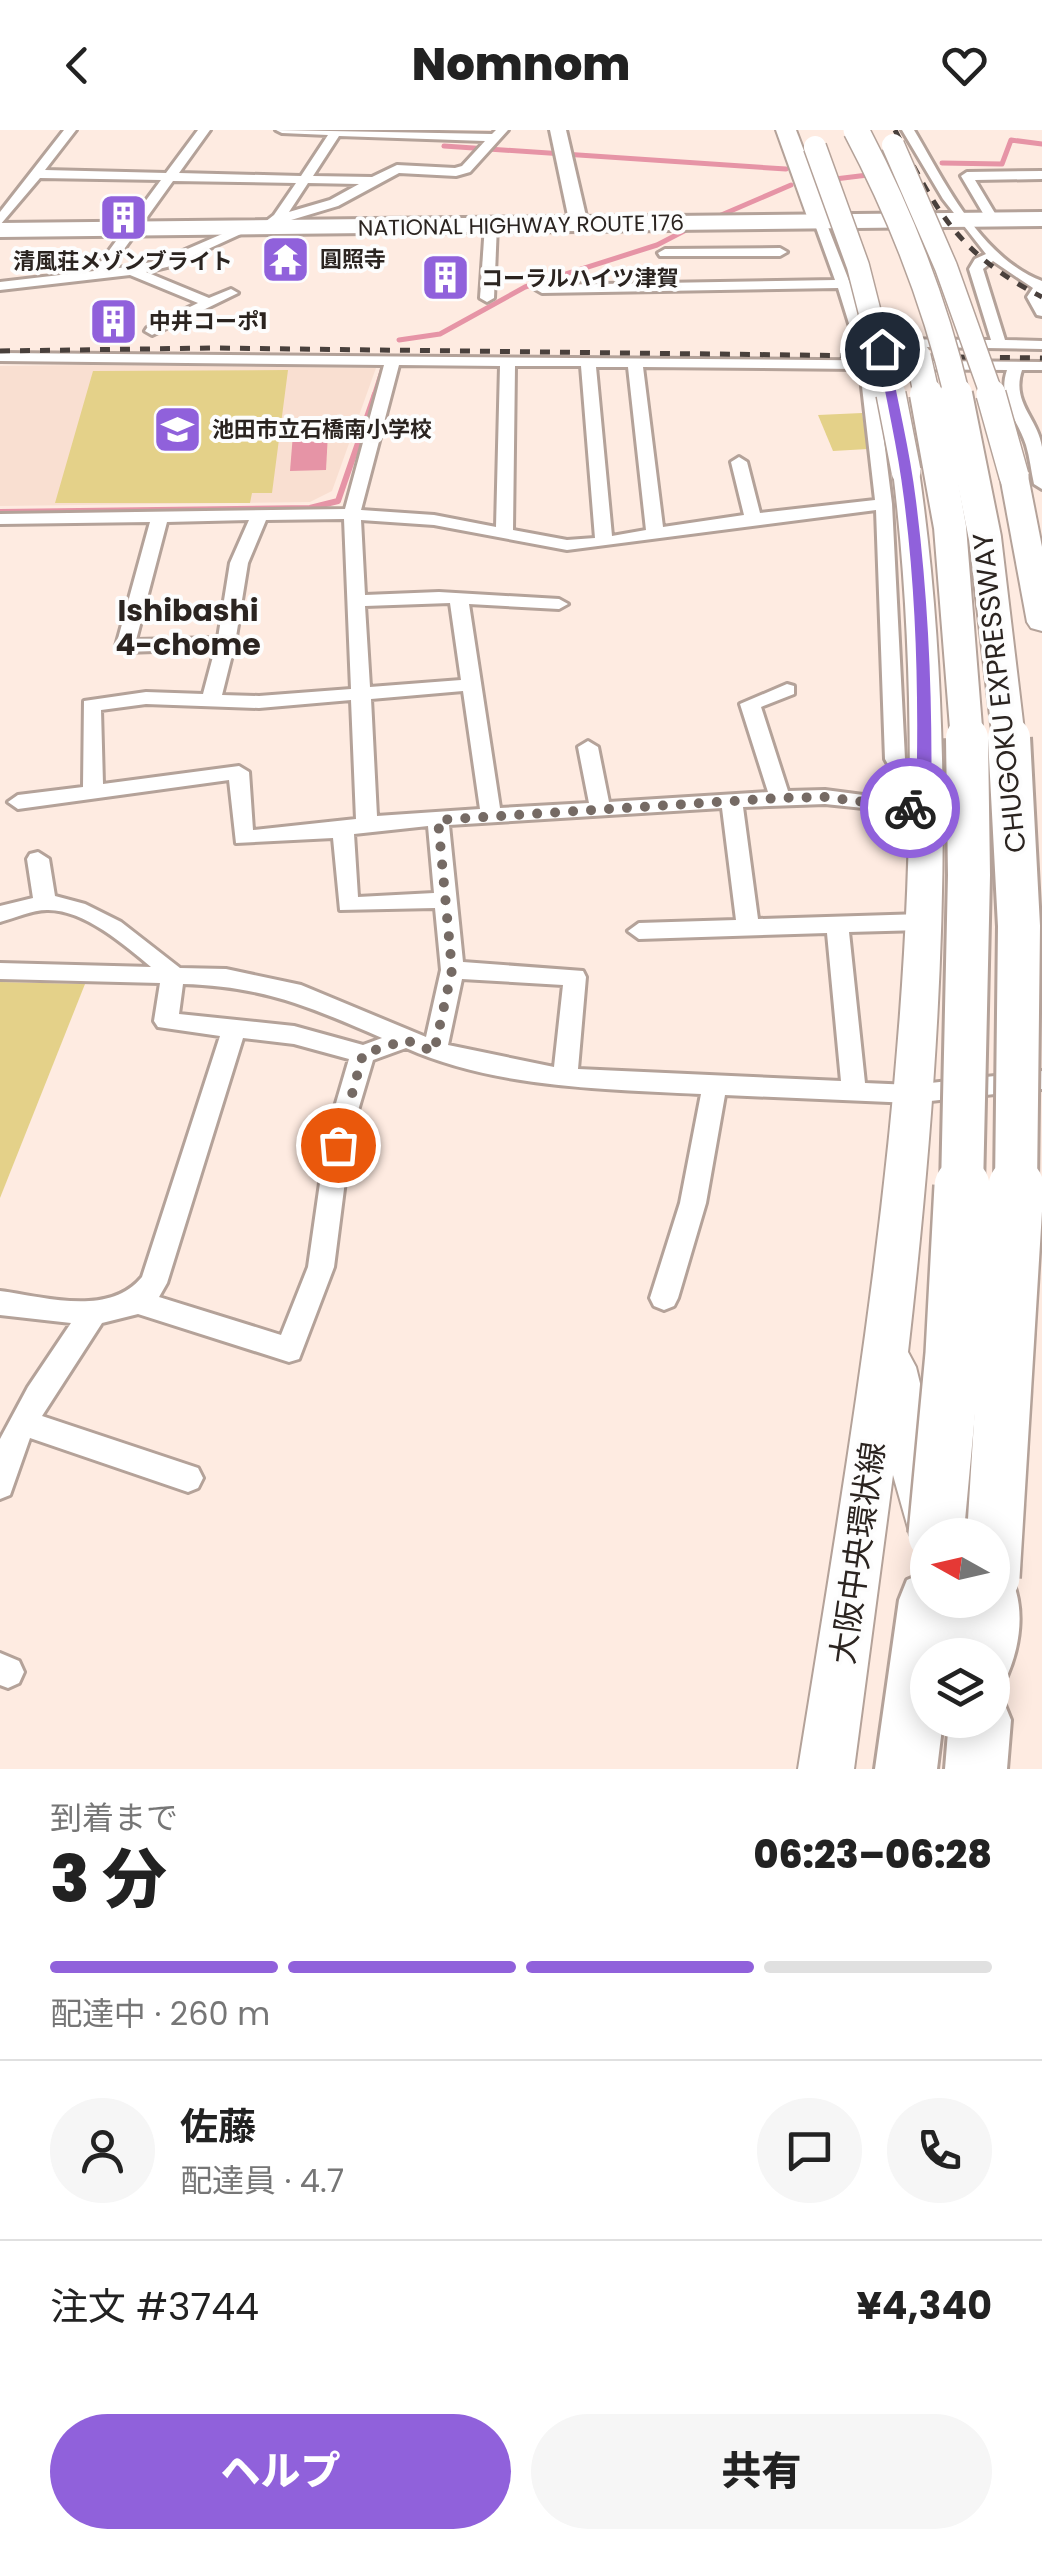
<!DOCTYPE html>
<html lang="ja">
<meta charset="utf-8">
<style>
body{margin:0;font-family:Poppins,"Noto Sans JP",sans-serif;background:#f6f6f6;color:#222;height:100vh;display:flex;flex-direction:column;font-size:38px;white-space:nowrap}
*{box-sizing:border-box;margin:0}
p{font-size:32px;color:#767676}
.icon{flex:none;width:55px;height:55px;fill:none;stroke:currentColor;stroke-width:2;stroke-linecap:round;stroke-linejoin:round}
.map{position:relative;height:1639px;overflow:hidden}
.drawer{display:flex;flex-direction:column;background:#fff;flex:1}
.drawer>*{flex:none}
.needle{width:65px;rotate:278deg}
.tools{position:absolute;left:910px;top:1388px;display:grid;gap:20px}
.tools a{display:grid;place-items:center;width:100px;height:100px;border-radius:50%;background:#fff;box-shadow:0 5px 25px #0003;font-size:50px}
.pin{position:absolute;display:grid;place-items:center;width:85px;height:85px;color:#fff;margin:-42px;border:5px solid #fff;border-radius:50%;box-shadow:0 2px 10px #0007}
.courier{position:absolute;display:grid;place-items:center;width:100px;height:100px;margin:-50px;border:8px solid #9061db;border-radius:50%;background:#fff;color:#222;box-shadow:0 2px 12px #0007}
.summary em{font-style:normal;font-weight:800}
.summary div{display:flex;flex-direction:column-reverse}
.summary{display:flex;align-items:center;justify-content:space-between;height:170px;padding:0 50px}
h1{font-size:65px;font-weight:800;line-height:75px}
.bar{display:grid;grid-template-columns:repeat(4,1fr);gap:15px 10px;align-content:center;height:120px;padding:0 50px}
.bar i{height:12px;border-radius:8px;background:#e0e0e0}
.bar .selected{background:#9061db}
.bar p{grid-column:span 4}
.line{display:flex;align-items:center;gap:25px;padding:0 50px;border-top:2px solid #e0e0e0}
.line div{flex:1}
.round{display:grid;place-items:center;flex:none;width:105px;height:105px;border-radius:52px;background:#f6f6f6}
.button{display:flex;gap:20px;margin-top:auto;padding:20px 50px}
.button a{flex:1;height:115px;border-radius:60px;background:#9061db;color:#fff;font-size:40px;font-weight:800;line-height:115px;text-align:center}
.button a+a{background:#f6f6f6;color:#222}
header{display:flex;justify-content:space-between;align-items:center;height:130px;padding:0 50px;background:#fff;font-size:45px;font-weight:800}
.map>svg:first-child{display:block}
.built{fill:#f9dfd1}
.green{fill:#e4d189}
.water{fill:#e694a6}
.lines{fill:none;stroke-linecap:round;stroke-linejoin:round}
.stream-far1{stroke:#e694a6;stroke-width:5}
.stream{stroke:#e694a6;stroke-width:6}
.street-casing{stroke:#b4a299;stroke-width:6}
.secondary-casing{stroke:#b4a299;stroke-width:6}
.primary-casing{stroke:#b4a299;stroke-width:4}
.highway-casing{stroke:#b4a299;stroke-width:6}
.street{fill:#fff;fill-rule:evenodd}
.secondary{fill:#fff;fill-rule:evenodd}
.primary{fill:#fff;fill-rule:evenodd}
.highway{fill:#fff;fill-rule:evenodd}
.rail{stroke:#49403c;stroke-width:5;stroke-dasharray:10 10;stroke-linecap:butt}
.primary-bridge-far1-casing{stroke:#b4a299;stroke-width:25;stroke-linecap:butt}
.primary-bridge-casing{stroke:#b4a299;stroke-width:32;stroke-linecap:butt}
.highway-bridge-far3-casing{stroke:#b4a299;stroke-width:28;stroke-linecap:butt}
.highway-bridge-far2-casing{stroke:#b4a299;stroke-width:36;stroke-linecap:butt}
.highway-bridge-far1-casing{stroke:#b4a299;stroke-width:48;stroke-linecap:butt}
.highway-bridge-casing{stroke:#b4a299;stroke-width:60;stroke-linecap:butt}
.primary-bridge-far1{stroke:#fff;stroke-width:22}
.primary-bridge{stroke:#fff;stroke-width:29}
.highway-bridge-far3{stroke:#fff;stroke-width:25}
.highway-bridge-far2{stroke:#fff;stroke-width:32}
.highway-bridge-far1{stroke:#fff;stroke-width:42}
.highway-bridge{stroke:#fff;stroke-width:55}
.route{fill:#9061db}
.done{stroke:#756a64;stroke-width:10;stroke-dasharray:0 18}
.labels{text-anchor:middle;stroke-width:8;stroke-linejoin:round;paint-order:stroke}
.far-street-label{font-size:22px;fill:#2b2420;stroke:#fdfdfd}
.far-poi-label{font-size:22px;font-weight:bold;fill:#2b2420;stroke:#fdfdfd;text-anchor:start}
.street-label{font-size:28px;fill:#2b2420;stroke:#fdfdfd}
.neighbourhood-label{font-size:30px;font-weight:bold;fill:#2b2420;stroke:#fdfdfd}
.near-street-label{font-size:32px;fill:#2b2420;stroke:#fdfdfd}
</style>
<header><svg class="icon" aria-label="back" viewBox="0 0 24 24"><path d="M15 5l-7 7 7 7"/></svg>Nomnom<svg class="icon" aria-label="heart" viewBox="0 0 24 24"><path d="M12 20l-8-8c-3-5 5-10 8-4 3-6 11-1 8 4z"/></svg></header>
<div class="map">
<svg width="1042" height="1639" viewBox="0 0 1042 1639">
<rect width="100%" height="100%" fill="#feebe1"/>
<path class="built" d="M80 235 376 238 332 361 310 372 0 376V236Z"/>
<g class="green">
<path d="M288 240 272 363H252L250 373H55L93 241Z"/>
<path d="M862 283 868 319 833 321 818 285Z"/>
<path d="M0 852 85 854 0 1068Z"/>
</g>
<path class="water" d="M328 303 326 340 290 341 293 304Z"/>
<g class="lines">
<g class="stream-far1">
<path d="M444 16 786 39"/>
<path d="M942 33 1002 34 1011 10 1042 14"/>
<path d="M827 50 876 44"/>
<path d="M719 86 791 55"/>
<path d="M399 210 440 204 525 157 657 115 686 100"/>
<path d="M374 266 383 238"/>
</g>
<path class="stream" d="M0 382 310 378 338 371 375 264"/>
<defs>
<g id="street">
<path d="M64 0H76L45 40 166 43 198 0H210L179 43 301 46 328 5 282 3 276 0 492 4 496 0H508L470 42 456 46 399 43 338 76 271 96 265 92 274 85 296 53 173 51 109 140 162 130 243 95 254 98 171 136 146 142 209 168 231 159 238 163 152 205 145 201 147 198 198 173 130 145 0 160V152L94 141 161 50 40 48 0 95V82ZM339 6 485 11 462 36 455 38 397 35 372 47 313 46ZM308 53 359 54 330 70 289 82Z"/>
<path d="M902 0H914C946 54 980 127 1042 151V186L1037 185 1027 167 1033 158 993 131 983 139 1005 210 1042 211V219L856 216 838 158 542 163 535 159 542 155 835 150 814 92 820 88 826 92 860 179 867 209 991 210 969 139 975 129 986 124 943 69Z"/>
<path d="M1042 41V49L975 50 999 90 993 94 987 90 961 46 967 42Z"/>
<path d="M491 91 497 95 494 168 487 172 480 168 485 95Z"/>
<path d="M665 119 780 118 787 122 780 126H660L658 123Z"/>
<path d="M0 223 1042 232V240H1022C1011 273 1038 288 1042 317 1042 331 1042 346 1042 359L1034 354C1031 341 1030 328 1026 315 1017 288 997 270 1007 240L875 239 892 374 905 629 934 680 931 685 825 674 743 677 758 789 922 784 933 792 922 800 849 802 865 953 912 955 1042 941V959L912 973 725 965 706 1073 678 1168 674 1176 664 1180 654 1176 650 1168 680 1073 701 964C604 959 496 958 406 918L373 930 351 1004 334 1137 299 1229 289 1232 138 1184 102 1193 42 1286 198 1338 203 1348 198 1358 188 1362 30 1308 10 1365 0 1369V1309L28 1257 71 1193 0 1185V1161C46 1167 109 1187 142 1147L220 906 158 897 154 891 160 853 0 849V833L151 837C125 815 83 779 47 780 32 780 15 788 0 792V776L33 768 27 729 30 724 38 722 49 729 55 766 85 774 121 792 180 838 226 839 301 855 426 907 441 840 435 778 340 780 333 708 236 713 229 650 18 679 8 672 18 665 83 657 84 571 146 562 203 564 215 519 125 522 116 516 150 392 0 394V384L345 379 384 235 0 231ZM399 235 500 236 496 397 434 385 361 380ZM515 236H581L595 408 567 410 513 400ZM596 237H628L646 400 612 406ZM643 237 860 239 875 370 760 383 747 332 739 327 731 332 744 385 663 397ZM876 380 885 629 909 671 825 660 788 661 761 577 794 564V556L787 554 740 574 768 662 609 672 598 617 588 611 578 617 589 673 500 678 469 474 559 479 568 474 559 469 439 462 365 465 361 390 434 395 567 420ZM344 389 351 559 259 566 222 565 235 513 248 433 266 390ZM249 390 230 433 218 508 136 510 167 392ZM450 473 461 550 370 557 365 476ZM463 561 480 679 377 686 371 569ZM351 570 356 689 253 700 249 642 239 636 103 654 101 580 146 574 259 578ZM722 678 736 790 639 793 628 801 639 809 827 803 841 951 578 939 586 847 583 841 463 832 449 695ZM428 696 434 763 358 767 354 704ZM462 849 563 855 554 937 448 915ZM183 854C262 856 311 877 382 908L363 915 294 896 179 884ZM243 908 294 914 349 929 327 1004 308 1137 281 1205 159 1167 167 1153Z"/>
<path d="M0 1523 19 1531 24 1542 19 1553 8 1558 0 1555Z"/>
</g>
<path id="secondary" d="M550 0H566L588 95 586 99H572L570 95Z"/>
<g id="primary">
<path d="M776 0H796L831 92 828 97 820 98 809 92Z"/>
<path d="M906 333 919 341C961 632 941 931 908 1222L916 1237 953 1388 946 1405H928V1411L910 1405 893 1345 854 1639H798C866 1216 945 770 893 341Z"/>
<path d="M1014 338 1028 346 1042 417V501L1031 498 1027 492 1000 346Z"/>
<path d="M928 1467V1470H978L997 1525 992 1535V1525H943L926 1470Z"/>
</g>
<g id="highway">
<path d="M1042 82V96L0 107V93Z"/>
<path d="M928 1441V1470H957L951 1525H928V1590H943L937 1639H875L899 1470 907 1450Z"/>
<path d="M992 1442 1012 1450C1025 1480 1020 1516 1007 1546L992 1552V1525H956L962 1470H992Z"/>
<path d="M992 1564 1002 1568 1011 1590 1007 1639H945L949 1590H992Z"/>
</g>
</defs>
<use href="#street" class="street-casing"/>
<use href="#secondary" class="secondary-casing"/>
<use href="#primary" class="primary-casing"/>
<use href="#highway" class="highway-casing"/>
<use href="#street" class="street"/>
<use href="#secondary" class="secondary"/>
<use href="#primary" class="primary"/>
<use href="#highway" class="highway"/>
<g class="rail">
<path d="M895 0C936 81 958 124 1042 167"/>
<path d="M0 221 214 218 1042 228"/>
</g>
<defs>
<g id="primary-bridge-far1">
<path d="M893 15 946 137 992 266"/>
<path d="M815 17 858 136 891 266"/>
</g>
<g id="primary-bridge">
<path d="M891 264 906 341"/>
<path d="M991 264 1014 346"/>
</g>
<g id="highway-bridge-far3">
<path d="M856 0C901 85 935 172 957 266"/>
<path d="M918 226 927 266"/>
</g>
<g id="highway-bridge-far2">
<path d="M926 264 950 397 967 610"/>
<path d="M956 264 985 408 1009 610"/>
</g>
<g id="highway-bridge-far1">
<path d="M1009 608 1019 796 1016 1058"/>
<path d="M962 1058 969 745 967 608"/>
</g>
<g id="highway-bridge">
<path d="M936 1405 953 1224 962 1056"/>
<path d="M992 1447 1016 1056"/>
</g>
</defs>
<use href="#primary-bridge-far1" class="primary-bridge-far1-casing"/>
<use href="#primary-bridge" class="primary-bridge-casing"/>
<use href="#highway-bridge-far3" class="highway-bridge-far3-casing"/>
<use href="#highway-bridge-far2" class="highway-bridge-far2-casing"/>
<use href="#highway-bridge-far1" class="highway-bridge-far1-casing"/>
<use href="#highway-bridge" class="highway-bridge-casing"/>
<use href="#primary-bridge-far1" class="primary-bridge-far1"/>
<use href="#primary-bridge" class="primary-bridge"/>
<use href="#highway-bridge-far3" class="highway-bridge-far3"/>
<use href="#highway-bridge-far2" class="highway-bridge-far2"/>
<use href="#highway-bridge-far1" class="highway-bridge-far1"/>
<use href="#highway-bridge" class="highway-bridge"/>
</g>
<path class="route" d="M882 216 888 219C897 270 910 320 916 371 929 473 933 577 931 680L924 685 903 678 916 674C919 573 917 470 904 369 898 319 886 269 877 219Z"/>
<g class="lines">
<path class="done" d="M338 1015 363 924 406 910 434 922 452 840 438 690 780 668 825 667 910 678"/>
</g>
<defs>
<symbol id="building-square" viewBox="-11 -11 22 22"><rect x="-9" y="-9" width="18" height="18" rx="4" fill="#9061db" stroke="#fdfdfd"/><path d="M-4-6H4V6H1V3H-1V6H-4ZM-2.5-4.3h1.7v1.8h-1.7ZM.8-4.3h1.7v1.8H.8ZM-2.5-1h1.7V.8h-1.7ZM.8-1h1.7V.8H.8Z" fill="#fff"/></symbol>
<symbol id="temple-square" viewBox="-11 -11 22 22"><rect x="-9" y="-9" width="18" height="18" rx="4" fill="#9061db" stroke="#fdfdfd"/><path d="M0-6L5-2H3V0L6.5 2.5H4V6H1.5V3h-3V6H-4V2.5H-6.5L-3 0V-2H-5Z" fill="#fff"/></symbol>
<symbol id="school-square" viewBox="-11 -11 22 22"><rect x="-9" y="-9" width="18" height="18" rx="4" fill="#9061db" stroke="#fdfdfd"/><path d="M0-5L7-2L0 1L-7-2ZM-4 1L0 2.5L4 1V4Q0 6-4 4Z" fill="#fff"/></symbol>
</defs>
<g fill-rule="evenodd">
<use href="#building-square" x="96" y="60" width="55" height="55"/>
<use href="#temple-square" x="258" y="102" width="55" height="55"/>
<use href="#building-square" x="418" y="120" width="55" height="55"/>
<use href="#building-square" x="86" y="164" width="55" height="55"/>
<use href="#school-square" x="150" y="272" width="55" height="55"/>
</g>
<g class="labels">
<g class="far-street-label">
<text transform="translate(521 95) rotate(-1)" y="8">NATIONAL HIGHWAY ROUTE 176</text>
</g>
<g class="far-poi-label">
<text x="320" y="137">圓照寺</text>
<text x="123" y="139" text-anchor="middle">清風荘メゾンブライト</text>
<text x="481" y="156">コーラルハイツ津賀</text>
<text x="149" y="199">中井コーポ1</text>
<text x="212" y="307">池田市立石橋南小学校</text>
</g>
<g class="street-label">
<text transform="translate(999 563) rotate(-96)" y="10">CHUGOKU EXPRESSWAY</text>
</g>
<g class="neighbourhood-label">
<text x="188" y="491">Ishibashi<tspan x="188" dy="34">4-chome</tspan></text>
</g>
<g class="near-street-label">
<text transform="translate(858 1423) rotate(-82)" y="11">大阪中央環状線</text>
</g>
</g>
</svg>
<div class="tools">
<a><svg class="needle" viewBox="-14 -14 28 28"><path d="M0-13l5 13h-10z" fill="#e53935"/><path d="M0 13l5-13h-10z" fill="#767676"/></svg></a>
<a><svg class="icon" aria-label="layers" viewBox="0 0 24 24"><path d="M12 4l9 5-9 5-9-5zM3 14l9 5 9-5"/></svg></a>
</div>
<div class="pin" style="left:338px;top:1015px;background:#ea580c"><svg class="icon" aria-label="bag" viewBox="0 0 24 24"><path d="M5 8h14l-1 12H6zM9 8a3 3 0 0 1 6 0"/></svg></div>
<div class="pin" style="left:882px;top:219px;background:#1f2937"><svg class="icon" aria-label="home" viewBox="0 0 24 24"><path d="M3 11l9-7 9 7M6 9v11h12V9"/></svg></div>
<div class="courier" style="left:910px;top:678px"><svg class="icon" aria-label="bike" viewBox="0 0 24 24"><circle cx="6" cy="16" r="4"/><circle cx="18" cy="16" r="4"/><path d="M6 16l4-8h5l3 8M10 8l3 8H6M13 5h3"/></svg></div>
</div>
<section class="drawer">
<div class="summary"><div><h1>3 分</h1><p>到着まで</p></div><em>06:23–06:28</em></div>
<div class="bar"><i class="selected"></i><i class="selected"></i><i class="selected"></i><i></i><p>配達中 · 260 m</p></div>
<div class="line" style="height:180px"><a class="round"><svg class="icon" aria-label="person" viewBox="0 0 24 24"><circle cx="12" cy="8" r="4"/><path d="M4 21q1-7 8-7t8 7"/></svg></a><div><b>佐藤</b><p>配達員 · 4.7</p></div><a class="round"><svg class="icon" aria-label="chat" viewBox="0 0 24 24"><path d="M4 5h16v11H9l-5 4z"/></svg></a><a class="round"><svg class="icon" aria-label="phone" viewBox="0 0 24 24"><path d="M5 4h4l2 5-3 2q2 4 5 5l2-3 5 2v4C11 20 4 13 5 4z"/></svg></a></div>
<div class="line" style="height:130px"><div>注文 #3744</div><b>¥4,340</b></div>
<div class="button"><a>ヘルプ</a><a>共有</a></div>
</section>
